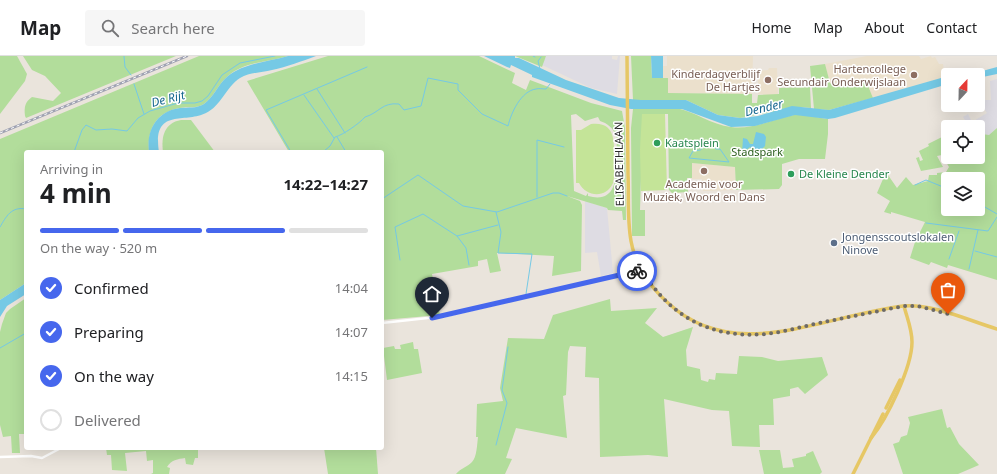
<!DOCTYPE html>
<meta charset="utf-8">
<style>
body{margin:0;font-family:"Noto Sans",sans-serif;background:#f6f6f6;color:#202124;height:100vh;display:flex;flex-direction:column;font-size:15px;white-space:nowrap}
*{box-sizing:border-box;margin:0}
p{font-size:13px;color:#757577}
.icon{flex:none;width:22px;height:22px;fill:none;stroke:currentColor;stroke-width:2;stroke-linecap:round;stroke-linejoin:round}
.map{position:relative;flex:1;overflow:hidden}
.drawer{position:absolute;left:24px;top:94px;width:360px;height:300px;display:flex;flex-direction:column;background:#fff;border-radius:4px;box-shadow:0 4px 16px #0002}
.drawer>*{flex:none}
.needle{width:26px;rotate:22deg}
.buttons{position:absolute;left:941px;top:12px;display:grid;gap:8px}
.buttons a{display:grid;place-items:center;width:44px;height:44px;border-radius:4px;background:#fff;box-shadow:0 4px 16px #0002;font-size:20px}
.pin{position:absolute;display:grid;place-items:center;width:34px;height:34px;color:#fff;margin:-41px -17px;border-radius:50% 50% 50% 0;rotate:-45deg;box-shadow:0 0 4px #0007}
.pin .icon{rotate:45deg}
.courier{position:absolute;display:grid;place-items:center;width:40px;height:40px;margin:-20px;border:3px solid #4667ed;border-radius:50%;background:#fff;color:#222;box-shadow:0 1px 5px #0007}
.overview em{font-style:normal;font-weight:700}
.overview div{display:flex;flex-direction:column-reverse}
.overview{display:flex;align-items:center;justify-content:space-between;height:68px;padding:0 16px}
h1{font-size:26px;font-weight:700;line-height:30px}
.bar{display:grid;grid-template-columns:repeat(4,1fr);gap:6px 4px;align-content:center;height:48px;padding:0 16px}
.bar i{height:5px;border-radius:3px;background:#e0e0e0}
.bar .current{background:#4667ed}
.bar p{grid-column:span 4}
ol{padding:0 16px;list-style:none}
li{display:flex;align-items:center;gap:12px;height:44px}
li p{margin-inline-start:auto}
li .icon{padding:4px;border-radius:50%;background:#4667ed;color:#fff;stroke-width:4}
li:last-child{color:#757577}
li i{width:22px;height:22px;border:2px solid #e0e0e0;border-radius:50%}
header{display:flex;align-items:center;gap:24px;box-sizing:border-box;height:56px;padding:0 20px;background:#fff;border-bottom:1px solid #e0e0e0}
header strong{font-size:19px}
nav{display:flex;gap:22px;margin-inline-start:auto;font-size:14px}
.search{width:280px;height:36px;background:#f6f6f6;display:flex;align-items:center;gap:10px;box-sizing:border-box;padding:0 14px;border-radius:4px;color:#757577;font-size:15px}
.map>svg:first-child{display:block}
.industrial{fill:#dedce3}
.education{fill:#ebe0cc}
.green{fill:#b2dd9b;fill-rule:evenodd}
.pitch{fill:#c4e498}
.water{fill:#75c9e5}
.lines{fill:none;stroke-linecap:round;stroke-linejoin:round}
.stream{stroke:#75c9e5;stroke-width:1}
.minor{stroke:#fff;stroke-width:2.5}
.major{stroke:#e6c765;stroke-width:3.5}
.rail-casing{stroke:#9fa2b2;stroke-width:2.5}
.rail{stroke:#fff;stroke-width:1;stroke-dasharray:3;stroke-linecap:butt}
.done{stroke:#6d6a68;stroke-width:4;stroke-dasharray:0 7.2}
.route{stroke:#4667ed;stroke-width:5}
.education-dot{fill:#8d6e63;stroke:#fff;stroke-width:1.5}
.leisure-dot{fill:#2e9e5b;stroke:#fff;stroke-width:1.5}
.service-dot{fill:#5c6f8a;stroke:#fff;stroke-width:1.5}
.labels{text-anchor:middle;stroke-width:3;stroke-linejoin:round;paint-order:stroke}
.education-label{font-size:11px;fill:#785e54;stroke:#fff;text-anchor:end}
.leisure-label{font-size:11px;fill:#27864d;stroke:#fff;text-anchor:start}
.park-label{font-size:11px;fill:#2d601f;stroke:#fff}
.street-label{font-size:11px;fill:#292929;stroke:#fff}
.service-label{font-size:11px;fill:#4e5e75;stroke:#fff;text-anchor:start}
.water-label{font-size:12px;font-style:italic;fill:#17678f;stroke:#fff}
</style>
<header>
<strong>Map</strong>
<div class="search"><svg class="icon" aria-label="search" viewBox="0 0 24 24"><circle cx="10" cy="10" r="6"/><path d="M15 15l6 6"/></svg>Search here</div>
<nav><a>Home</a><a>Map</a><a>About</a><a>Contact</a></nav>
</header>
<div class="map">
<svg width="997" height="418" viewBox="0 0 997 418">
<rect width="100%" height="100%" fill="#eae4dc"/>
<g class="industrial">
<path d="M546 0H612V3L617 4 618 0H620L617 38 591 32 542 9Z"/>
<path d="M997 23V72L989 79 982 78 979 81 978 71H964L963 70 967 67 963 61 968 58 972 66 987 57 978 44H991L990 25Z"/>
<path d="M585 145 607 152 613 217 601 220 597 196 585 197Z"/>
</g>
<g class="education">
<path d="M667 0H753L752 38 668 37V22H663V10H667Z"/>
<path d="M867 0H919L921 3 931 0 932 2 935 1 939 8H943L945 22 873 42 866 25 839 31 830 28 825 8Z"/>
<path d="M769 12H777L778 40 758 38V15L768 14Z"/>
<path d="M691 107 735 111 736 134 703 135 702 123H692Z"/>
</g>
<g class="green">
<path d="M0 0H17L27 18 25 25 0 58Z"/>
<path d="M23 0H176L26 62 25 60C24 51 25 46 32 41L53 45 61 37 45 20 32 14Z"/>
<path d="M199 0H288C268 6 244 6 228 20 218 28 214 41 204 48 196 53 188 50 180 52 156 56 147 73 149 96H26V227L0 244V83Z"/>
<path d="M328 0H479L515 17 512 27 526 34 530 24 591 47 622 55 625 72 626 164H623L622 155 608 154 607 152 567 140 580 145 582 149 581 215 552 220 554 200 497 197 501 215 490 217 487 203 478 205V210L432 218 440 259 382 264V96H289L247 25ZM576 58 585 65 598 61 600 65C607 67 613 72 616 79 618 85 616 94 616 101 617 120 617 148 588 140V137L586 140 574 135 571 59Z"/>
<path d="M515 0H546L542 11Z"/>
<path d="M631 0H651L652 22H668V37L752 38V47H757L758 39 779 38V32L810 31 811 52 800 51 740 62 718 59 686 44H633Z"/>
<path d="M825 8 830 27 839 31 866 25 873 42 829 54 814 53 810 10Z"/>
<path d="M675 52C695 55 711 69 731 71 752 74 773 63 794 59 804 57 818 62 828 63V78L825 103H799L782 108V129L779 133 736 134 735 111 692 107V122H687L688 136 672 137 669 134 668 58H643L640 154H645V180H632L631 72 633 53Z"/>
<path d="M181 64H191L215 96H163C161 81 164 67 181 64Z"/>
<path d="M997 72V224L948 209 947 212 931 206 929 209 910 202 915 186 925 166 891 156V158L884 156 890 145 877 137 883 123 888 119 897 132 906 121 913 129 928 125 929 119H937V117L946 116 949 111 942 99 937 100 943 111 921 115 916 102 919 101 920 105 923 104 919 95 929 90 928 88 944 80 948 87V101H978V79L979 81 982 78 989 79ZM948 123H978V153H948Z"/>
<path d="M26 242V378H19L20 397H12L11 380 3 381 0 369V276L2 268 6 257 10 253Z"/>
<path d="M610 243 611 255 657 252 645 267 663 281 693 271 686 294 687 310 700 313 701 324 708 326 709 323 715 324 716 317 737 318 739 300 762 301 778 305 822 301 828 319 805 338 798 331 790 333V340L773 343 774 369H759L760 391 732 390 729 355 712 354 664 343 668 401 648 399 600 401 599 322 585 321 586 291 570 290 568 296 566 339 563 340 567 382 516 372 506 402 512 403 505 418H456C461 412 467 411 472 406 477 401 477 388 478 381H476L477 348 503 345 500 332 508 282 544 283 553 259Z"/>
<path d="M413 286 414 293H418L422 317 387 324 383 292 394 290 395 293H401L400 289Z"/>
<path d="M942 353 947 372 950 371 959 388 979 409 958 418H903L893 388 899 386 901 381 907 379 910 367 908 361Z"/>
<path d="M106 392H198V402H195L193 409 186 408 185 402C178 403 171 404 167 411L170 412 169 418H151L153 417V404L147 405 146 395 125 397 127 415 112 414 111 399H107Z"/>
<path d="M324 392H376L378 418H328Z"/>
<path d="M759 394H780L783 412 794 411 792 403 806 400V398L813 395 822 416 820 418H764Z"/>
</g>
<g class="pitch">
<path d="M642 58H665L667 134 641 135 640 93Z"/>
<path d="M591 68C617 65 614 88 614 105 614 112 615 120 613 127 606 143 586 141 579 127H576V74H581Z"/>
</g>
<g class="water">
<path d="M288 0H316C302 5 287 11 272 14 261 17 250 16 240 22 226 31 221 50 206 57 185 68 152 51 159 96H149C146 74 157 55 180 52 188 51 196 53 204 48 214 41 218 28 228 20 244 7 268 6 288 0Z"/>
<path d="M484 0H515V2H519L566 24 619 42 641 44H686L718 59 740 62 758 60 792 50 829 54 948 20V28L835 62 828 63 795 59 755 70 731 71 682 53H631L610 49 532 21V19L511 9 510 12 507 11Z"/>
<path d="M651 0H663V22H652Z"/>
<path d="M997 11V18L978 22V19H961L960 17H975Z"/>
<path d="M756 76 764 78 766 81 765 90 753 101 748 98 751 92 750 91 742 97 743 82 747 83 750 88H753Z"/>
<path d="M26 227V238L7 250 0 261V244Z"/>
</g>
<g class="lines">
<g class="stream">
<path d="M124 0 125 11 131 19"/>
<path d="M533 0 535 1"/>
<path d="M540 13 538 5 541 1"/>
<path d="M134 28 144 58"/>
<path d="M317 33 345 77"/>
<path d="M304 39 334 82"/>
<path d="M337 81 346 96"/>
<path d="M707 88H712L716 93H720L729 106 689 102 693 95 700 94Z"/>
<path d="M74 96 82 74 86 69 96 74 112 73 127 75 138 62 150 55 178 47H195L202 45 208 40 222 19 240 7 275 0"/>
<path d="M291 96 266 54 367 11"/>
<path d="M323 96 330 90 335 81C343 79 360 67 365 61 379 57 382 46 399 48L404 54 421 50 428 22 458 28V34L482 58 508 70C511 57 521 35 536 33 539 32 542 33 546 33L550 28"/>
<path d="M915 129 926 124 948 133"/>
<path d="M537 141V84L564 91"/>
<path d="M382 143 418 119 463 150 497 156 553 137H559L567 140"/>
<path d="M978 147 997 158"/>
<path d="M496 156 501 176 498 197 532 198 526 238"/>
<path d="M926 167 988 175 997 161"/>
<path d="M0 171C6 161 11 150 26 153"/>
<path d="M975 195 997 201"/>
<path d="M949 203 959 175"/>
<path d="M400 204 395 171 423 158 457 180"/>
<path d="M469 209 466 192 457 180 498 169"/>
<path d="M969 213 978 174"/>
<path d="M0 292 26 277"/>
<path d="M496 389 507 347 502 334 508 291"/>
</g>
<g class="minor">
<path d="M382 267 446 260 641 214"/>
<path d="M0 401 31 400 42 402 61 392"/>
</g>
<g class="major">
<path d="M627 0C627 39 628 79 628 118 629 140 627 163 631 185 635 208 649 230 667 246 734 310 825 259 903 250 931 247 970 265 997 273"/>
<path d="M886 352 900 324"/>
<path d="M871 382C887 363 912 311 912 286 912 273 907 262 904 250"/>
<path d="M853 418 883 358"/>
</g>
<defs>
<path id="rail" d="M0 77 187 0"/>
</defs>
<use href="#rail" class="rail-casing"/>
<use href="#rail" class="rail"/>
</g>
<g class="lines">
<path class="done" d="M637 215 642 214C670 261 711 283 766 278 782 276 798 272 814 268 844 262 874 256 904 250H918L948 258"/>
<path class="route" d="M432 262 637 215"/>
</g>
<g class="education-dot">
<circle cx="914" cy="19" r="4"/>
<circle cx="768" cy="24" r="4"/>
<circle cx="704" cy="115" r="4"/>
</g>
<g class="leisure-dot">
<circle cx="657" cy="87" r="4"/>
<circle cx="791" cy="118" r="4"/>
</g>
<circle class="service-dot" cx="834" cy="187" r="4"/>
<g class="labels">
<g class="education-label">
<text x="906" y="17">Hartencollege<tspan x="906" dy="13">Secundair Onderwijslaan</tspan></text>
<text x="760" y="22">Kinderdagverblijf<tspan x="760" dy="13">De Hartjes</tspan></text>
<text x="704" y="132" text-anchor="middle">Academie voor<tspan x="704" dy="13">Muziek, Woord en Dans</tspan></text>
</g>
<g class="leisure-label">
<text x="665" y="91">Kaatsplein</text>
<text x="799" y="122">De Kleine Dender</text>
</g>
<g class="park-label">
<text x="757" y="100">Stadspark</text>
</g>
<g class="street-label">
<text transform="translate(619 108) rotate(-91)" y="4">ELISABETHLAAN</text>
</g>
<g class="service-label">
<text x="842" y="185">Jongensscoutslokalen<tspan x="842" dy="13">Ninove</tspan></text>
</g>
<g class="water-label">
<text transform="translate(168 43) rotate(-14)" y="4">De Rijt</text>
<text transform="translate(764 52) rotate(-13)" y="4">Dender</text>
</g>
</g>
</svg>
<div class="buttons">
<a><svg class="needle" viewBox="-14 -14 28 28"><path d="M0-13l5 13h-10z" fill="#e53935"/><path d="M0 13l5-13h-10z" fill="#757577"/></svg></a>
<a><svg class="icon" aria-label="locate" viewBox="0 0 24 24"><circle cx="12" cy="12" r="6"/><path d="M12 2v4M12 18v4M2 12h4M18 12h4"/></svg></a>
<a><svg class="icon" aria-label="layers" viewBox="0 0 24 24"><path d="M12 4l9 5-9 5-9-5zM3 14l9 5 9-5"/></svg></a>
</div>
<div class="pin" style="left:948px;top:258px;background:#ea580c"><svg class="icon" aria-label="bag" viewBox="0 0 24 24"><path d="M5 8h14l-1 12H6zM9 8a3 3 0 0 1 6 0"/></svg></div>
<div class="pin" style="left:432px;top:262px;background:#1f2937"><svg class="icon" aria-label="home" viewBox="0 0 24 24"><path d="M3 11l9-7 9 7M6 9v11h12V9"/></svg></div>
<div class="courier" style="left:637px;top:215px"><svg class="icon" aria-label="bike" viewBox="0 0 24 24"><circle cx="6" cy="16" r="4"/><circle cx="18" cy="16" r="4"/><path d="M6 16l4-8h5l3 8M10 8l3 8H6M13 5h3"/></svg></div>
<section class="drawer">
<div class="overview"><div><h1>4 min</h1><p>Arriving in</p></div><em>14:22–14:27</em></div>
<div class="bar"><i class="current"></i><i class="current"></i><i class="current"></i><i></i><p>On the way · 520 m</p></div>
<ol>
<li><svg class="icon" aria-label="check" viewBox="0 0 24 24"><path d="M5 12l5 5 9-10"/></svg>Confirmed<p>14:04</p></li>
<li><svg class="icon" aria-label="check" viewBox="0 0 24 24"><path d="M5 12l5 5 9-10"/></svg>Preparing<p>14:07</p></li>
<li><svg class="icon" aria-label="check" viewBox="0 0 24 24"><path d="M5 12l5 5 9-10"/></svg>On the way<p>14:15</p></li>
<li><i></i>Delivered</li>
</ol>
</section>
</div>
